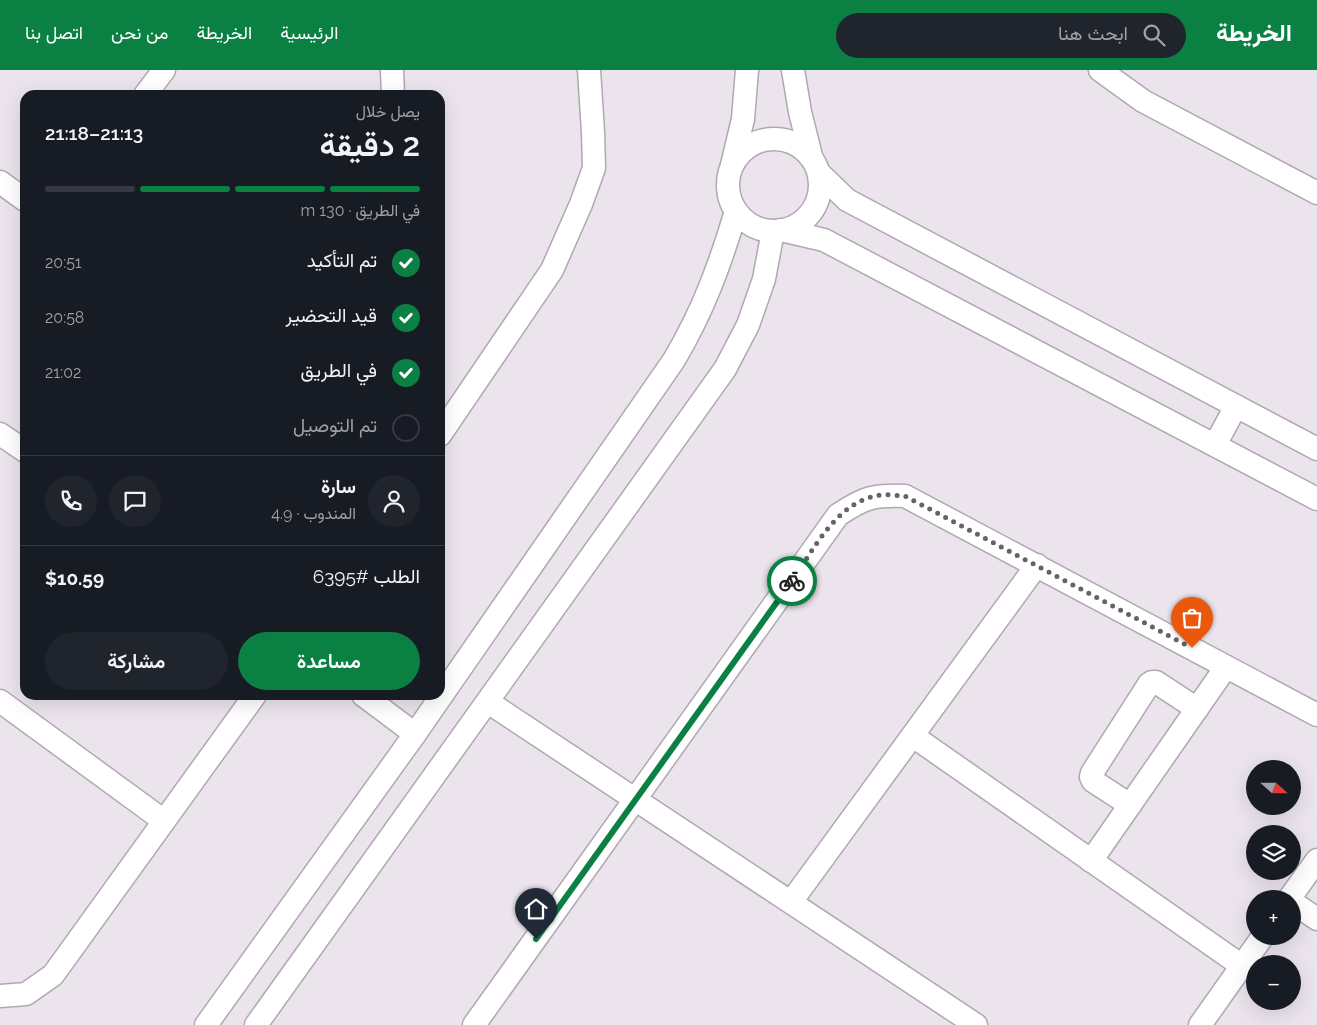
<!DOCTYPE html>
<html lang="ar">
<meta charset="utf-8">
<style>
body{margin:0;font-family:Raleway,Vazirmatn,sans-serif;background:#20242c;color:#f1f3f6;direction:rtl;height:100vh;display:flex;flex-direction:column;font-size:19px;white-space:nowrap}
*{box-sizing:border-box;margin:0}
p{font-size:16px;color:#9ea1a6}
.icon{flex:none;width:28px;height:28px;fill:none;stroke:currentColor;stroke-width:2;stroke-linecap:round;stroke-linejoin:round}
.map{position:relative;flex:1;overflow:hidden;direction:ltr}
.side{position:absolute;left:20px;top:20px;width:425px;height:610px;display:flex;flex-direction:column;background:#171b24;border-radius:15px;box-shadow:0 5px 20px #0002;direction:rtl}
.side>*{flex:none}
.needle{width:32px;rotate:111deg}
.fabs{position:absolute;left:1246px;top:690px;display:grid;gap:10px}
.fabs a{display:grid;place-items:center;width:55px;height:55px;border-radius:50%;background:#171b24;box-shadow:0 5px 20px #0002;font-size:25px}
.pin{position:absolute;display:grid;place-items:center;width:42px;height:42px;color:#fff;margin:-51px -21px;border-radius:50% 50% 50% 0;rotate:-45deg;box-shadow:0 0 5px #0007}
.pin .icon{rotate:45deg}
.courier{position:absolute;display:grid;place-items:center;width:50px;height:50px;margin:-25px;border:4px solid #0b8043;border-radius:50%;background:#fff;color:#222;box-shadow:0 1px 6px #0007}
.summary em{font-style:normal;font-weight:600}
.summary div{display:flex;flex-direction:column-reverse}
.summary{display:flex;align-items:center;justify-content:space-between;height:85px;padding:0 25px}
h1{font-size:32px;font-weight:600;line-height:38px}
.bar{display:grid;grid-template-columns:repeat(4,1fr);gap:8px 5px;align-content:center;height:60px;padding:0 25px}
.bar i{height:6px;border-radius:4px;background:#363941}
.bar .current{background:#0b8043}
.bar p{grid-column:span 4}
.line{display:flex;align-items:center;gap:12px;padding:0 25px;border-top:1px solid #363941}
.line div{flex:1}
.round{display:grid;place-items:center;flex:none;width:52px;height:52px;border-radius:26px;background:#20242c}
ol{padding:0 25px;list-style:none}
li{display:flex;align-items:center;gap:15px;height:55px}
li p{margin-inline-start:auto}
li .icon{padding:5px;border-radius:50%;background:#0b8043;color:#fff;stroke-width:4}
li:last-child{color:#9ea1a6}
li i{width:28px;height:28px;border:2px solid #363941;border-radius:50%}
.cta{display:flex;gap:10px;margin-top:auto;padding:10px 25px}
.cta a{flex:1;height:58px;border-radius:30px;background:#0b8043;color:#fff;font-size:20px;font-weight:600;line-height:58px;text-align:center}
.cta a+a{background:#20242c;color:#f1f3f6}
header{display:flex;align-items:center;gap:30px;box-sizing:border-box;height:70px;padding:0 25px;background:#0b8043;color:#fff}
header strong{font-size:24px}
nav{display:flex;gap:28px;margin-inline-start:auto;font-size:18px}
.search{width:350px;height:45px;background:#20242c;display:flex;align-items:center;gap:12px;box-sizing:border-box;padding:0 18px;border-radius:28px;color:#9ea1a6;font-size:19px}
.map>svg:first-child{display:block}
.lines{fill:none;stroke-linecap:round;stroke-linejoin:round}
.minor-casing{stroke:#afa8b0;stroke-width:25}
.minor{stroke:#fff;stroke-width:22}
.done{stroke:#676267;stroke-width:5;stroke-dasharray:0 9}
.route{stroke:#0b8043;stroke-width:6}
</style>
<header>
<strong>الخريطة</strong>
<div class="search"><svg class="icon" aria-label="search" viewBox="0 0 24 24"><circle cx="10" cy="10" r="6"/><path d="M15 15l6 6"/></svg>ابحث هنا</div>
<nav><a>الرئيسية</a><a>الخريطة</a><a>من نحن</a><a>اتصل بنا</a></nav>
</header>
<div class="map">
<svg width="1317" height="955" viewBox="0 0 1317 955">
<rect width="100%" height="100%" fill="#ece4ed"/>
<g class="lines">
<defs>
<g id="minor">
<path d="M392 0 393 25"/>
<path d="M793 0 800 42 811 86"/>
<path d="M1100 0 1143 31 1317 123"/>
<path d="M145 25 164 0"/>
<circle cx="774" cy="115" r="46"/>
<path d="M732 95 743 49 747 0"/>
<path d="M819 103 847 130 1317 379"/>
<path d="M0 112 25 130"/>
<path d="M781 160 824 170 1317 429"/>
<path d="M0 364 25 381"/>
<path d="M440 365 552 200 581 134 594 98 593 62 589 0"/>
<path d="M1215 375 1236 336"/>
<path d="M363 625 415 664"/>
<path d="M0 631 164 751"/>
<path d="M488 632 976 955"/>
<path d="M913 666 1242 896"/>
<path d="M1130 735 1093 711 1091 707 1092 703 1149 614 1152 612H1156L1197 639"/>
<path d="M1091 791 1226 597"/>
<path d="M1289 829 1317 790"/>
<path d="M791 832 1037 495"/>
<path d="M1292 832 1317 849"/>
<path d="M0 926 26 924 53 905 255 625"/>
<path d="M206 955 415 664 674 290C703 241 720 195 736 141"/>
<path d="M256 955 725 299 748 255 764 209 773 161"/>
<path d="M474 955 838 445C865 427 873 425 905 426L1317 645"/>
<path d="M1200 955 1263 866"/>
</g>
</defs>
<use href="#minor" class="minor-casing"/>
<use href="#minor" class="minor"/>
</g>
<g class="lines">
<path class="done" d="M792 511C814 479 838 429 882 425 889 424 898 426 905 426L1192 578"/>
<path class="route" d="M536 869 792 511"/>
</g>
</svg>
<div class="fabs">
<a><svg class="needle" viewBox="-14 -14 28 28"><path d="M0-13l5 13h-10z" fill="#e53935"/><path d="M0 13l5-13h-10z" fill="#9ea1a6"/></svg></a>
<a><svg class="icon" aria-label="layers" viewBox="0 0 24 24"><path d="M12 4l9 5-9 5-9-5zM3 14l9 5 9-5"/></svg></a>
<a>+</a>
<a>−</a>
</div>
<div class="pin" style="left:1192px;top:578px;background:#ea580c"><svg class="icon" aria-label="bag" viewBox="0 0 24 24"><path d="M5 8h14l-1 12H6zM9 8a3 3 0 0 1 6 0"/></svg></div>
<div class="pin" style="left:536px;top:869px;background:#1f2937"><svg class="icon" aria-label="home" viewBox="0 0 24 24"><path d="M3 11l9-7 9 7M6 9v11h12V9"/></svg></div>
<div class="courier" style="left:792px;top:511px"><svg class="icon" aria-label="bike" viewBox="0 0 24 24"><circle cx="6" cy="16" r="4"/><circle cx="18" cy="16" r="4"/><path d="M6 16l4-8h5l3 8M10 8l3 8H6M13 5h3"/></svg></div>
<section class="side">
<div class="summary"><div><h1>2 دقيقة</h1><p>يصل خلال</p></div><em>21:13–21:18</em></div>
<div class="bar"><i class="current"></i><i class="current"></i><i class="current"></i><i></i><p>في الطريق · 130 m</p></div>
<ol>
<li><svg class="icon" aria-label="check" viewBox="0 0 24 24"><path d="M5 12l5 5 9-10"/></svg>تم التأكيد<p>20:51</p></li>
<li><svg class="icon" aria-label="check" viewBox="0 0 24 24"><path d="M5 12l5 5 9-10"/></svg>قيد التحضير<p>20:58</p></li>
<li><svg class="icon" aria-label="check" viewBox="0 0 24 24"><path d="M5 12l5 5 9-10"/></svg>في الطريق<p>21:02</p></li>
<li><i></i>تم التوصيل</li>
</ol>
<div class="line" style="height:90px"><a class="round"><svg class="icon" aria-label="person" viewBox="0 0 24 24"><circle cx="12" cy="8" r="4"/><path d="M4 21q1-7 8-7t8 7"/></svg></a><div><b>سارة</b><p>المندوب · 4.9</p></div><a class="round"><svg class="icon" aria-label="chat" viewBox="0 0 24 24"><path d="M4 5h16v11H9l-5 4z"/></svg></a><a class="round"><svg class="icon" aria-label="phone" viewBox="0 0 24 24"><path d="M5 4h4l2 5-3 2q2 4 5 5l2-3 5 2v4C11 20 4 13 5 4z"/></svg></a></div>
<div class="line" style="height:65px"><div>الطلب #6395</div><b>$10.59</b></div>
<div class="cta"><a>مساعدة</a><a>مشاركة</a></div>
</section>
</div>
